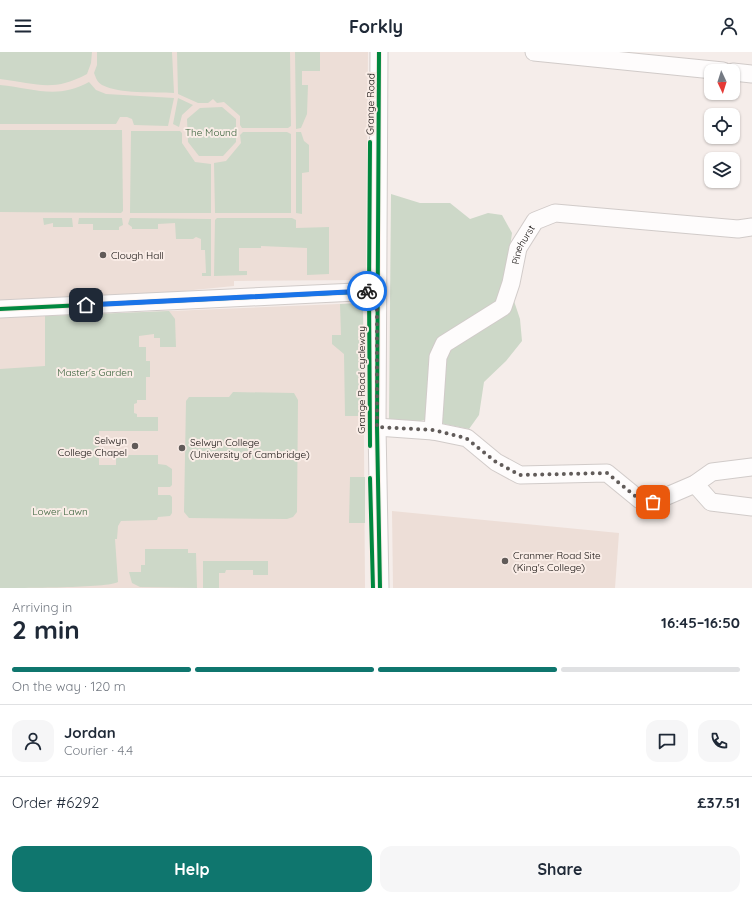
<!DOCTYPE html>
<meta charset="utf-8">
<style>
body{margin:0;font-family:Quicksand,sans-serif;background:#f6f6f7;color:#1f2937;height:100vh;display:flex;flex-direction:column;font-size:15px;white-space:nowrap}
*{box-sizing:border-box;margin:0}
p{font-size:13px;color:#747a83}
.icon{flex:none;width:22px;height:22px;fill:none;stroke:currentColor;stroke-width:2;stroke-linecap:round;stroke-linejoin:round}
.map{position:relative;height:536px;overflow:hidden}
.panel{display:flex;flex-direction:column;background:#fff;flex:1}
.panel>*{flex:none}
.needle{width:26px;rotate:176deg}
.tools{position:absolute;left:704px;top:12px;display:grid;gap:8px}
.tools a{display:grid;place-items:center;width:36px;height:36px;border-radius:8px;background:#fff;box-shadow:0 1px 3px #0004;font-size:20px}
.pin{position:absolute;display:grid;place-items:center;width:34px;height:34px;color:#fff;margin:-17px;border-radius:8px;box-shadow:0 2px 6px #0006}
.courier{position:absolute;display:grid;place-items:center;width:40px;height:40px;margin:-20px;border:3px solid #1a73e8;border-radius:50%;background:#fff;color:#222;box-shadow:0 1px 5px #0007}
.summary em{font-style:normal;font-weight:800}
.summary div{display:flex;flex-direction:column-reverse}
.summary{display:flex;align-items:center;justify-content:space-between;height:68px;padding:0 12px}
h1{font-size:26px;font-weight:800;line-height:30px}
.bar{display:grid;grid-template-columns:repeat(4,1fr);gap:6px 4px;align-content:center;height:48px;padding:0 12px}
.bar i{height:5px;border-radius:3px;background:#e0e1e3}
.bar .on{background:#0f766e}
.bar p{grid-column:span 4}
.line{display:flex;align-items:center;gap:10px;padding:0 12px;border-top:1px solid #e0e1e3}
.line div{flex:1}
.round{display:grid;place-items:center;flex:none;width:42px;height:42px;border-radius:12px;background:#f6f6f7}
.cta{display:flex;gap:8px;margin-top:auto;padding:8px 12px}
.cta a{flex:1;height:46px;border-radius:12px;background:#0f766e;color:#fff;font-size:16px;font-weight:800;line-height:46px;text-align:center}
.cta a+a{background:#f6f6f7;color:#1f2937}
header{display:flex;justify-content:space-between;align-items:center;height:52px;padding:0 12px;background:#fff;font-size:18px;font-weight:800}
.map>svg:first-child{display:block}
.built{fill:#edded7}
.green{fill:#cdd8c8}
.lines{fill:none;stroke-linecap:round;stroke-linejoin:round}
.minor-casing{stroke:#d1cbc9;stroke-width:19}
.minor{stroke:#fefcfc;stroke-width:17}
.cycleway-casing{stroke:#f9ece6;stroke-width:6}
.cycleway{stroke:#00873e;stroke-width:4}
.done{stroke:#615b59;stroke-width:4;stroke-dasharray:0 7.2}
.route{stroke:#1a73e8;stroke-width:5}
.poi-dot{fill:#615b59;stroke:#f9ece6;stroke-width:1.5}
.labels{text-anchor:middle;stroke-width:4;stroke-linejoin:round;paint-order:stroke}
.street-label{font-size:10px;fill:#110d0b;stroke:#f9ece6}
.park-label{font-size:10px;fill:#345e37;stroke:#f9ece6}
.poi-label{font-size:10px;fill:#110d0b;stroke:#f9ece6;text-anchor:start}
</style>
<header><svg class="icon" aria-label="menu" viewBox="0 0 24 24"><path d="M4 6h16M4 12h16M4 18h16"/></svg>Forkly<svg class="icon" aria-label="person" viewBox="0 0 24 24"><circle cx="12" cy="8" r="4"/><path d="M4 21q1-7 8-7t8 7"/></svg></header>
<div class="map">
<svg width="752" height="536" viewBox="0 0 752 536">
<rect width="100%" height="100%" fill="#f5edea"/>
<g class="built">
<path d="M0 0H368L366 228 234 229V234L153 242 104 243 82 247 0 250Z"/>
<path d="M363 251 365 536H0V266Z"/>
<path d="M392 459 619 481 615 536H393Z"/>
</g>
<g class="green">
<path d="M0 0H92L91 11 87 22C52 41 36 31 0 27Z"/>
<path d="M97 0H172L174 41C154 40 120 42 102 33 97 30 96 26 94 21L97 13Z"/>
<path d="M177 0H290L291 74 288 76H242L240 73V64L224 50 217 51 213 47 208 51H198L178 42Z"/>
<path d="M295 0H320V19H302V33H308L307 62 301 76 296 77Z"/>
<path d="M89 30 96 38 106 42 174 46 168 74 134 73 132 67 127 65H120L116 72H0V33C33 36 57 48 89 30Z"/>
<path d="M178 46 193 53 182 63 179 75 173 72Z"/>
<path d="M222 55 236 67V90L223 104H199L188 90 187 67 200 56Z"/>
<path d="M0 78H122L123 159 121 161 0 160Z"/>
<path d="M131 79H180L182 81V91L195 110 211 112V161H130Z"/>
<path d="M243 80H287L291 82V161H215L214 111 226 109 241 91 240 83Z"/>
<path d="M296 80H301L304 89 309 93V120L302 121V162L296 161Z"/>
<path d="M391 142 420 151H450L470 167 488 161 502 163 512 181 506 225 520 267 522 289 506 309 484 330 479 363 469 377 425 368 405 372 389 369Z"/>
<path d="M43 166H72L73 175H53V171L44 173Z"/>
<path d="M79 166H122L123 173 119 175V178H93V172H78Z"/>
<path d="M130 166 211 167V224H202V221H206L205 198H201V187L196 185 193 187H176L175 171 158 172V177H132V175L128 172Z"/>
<path d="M217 166H292L296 168V176L329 175V222L307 223V196L261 194V196H239V219H247V223L214 224 215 168Z"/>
<path d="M363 251 364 364H345L344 302 332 292V283H341L340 252Z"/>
<path d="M169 259 175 267 176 295H160V286H154V282L139 284V295H146V309H150V325H146V348H137V351L134 352V361L137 362V365H158V379H99V413H116V403H158V412L166 413 172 417V433L170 435H158V443H170L172 445V461L170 464 158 465 157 468 121 469 118 474 117 487H115L118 530C109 536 18 536 0 536V317L45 314V264Z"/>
<path d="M233 340 294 341 298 348 297 460 293 465 287 467 189 466 184 460 186 349 189 345H229Z"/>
<path d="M350 425H365V471H349Z"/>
<path d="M145 497H188V501H196L197 536 140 535 132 531 129 520H141V513H145Z"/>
<path d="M203 509H268V523H253V518H226L225 521H219V536H203Z"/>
</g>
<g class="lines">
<defs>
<g id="minor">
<path d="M379 0 377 375 380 536"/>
<path d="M534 0 723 19"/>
<path d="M733 20 752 22"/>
<path d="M0 257 377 239"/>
<path d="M377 375 433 379 467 386 496 410 520 423 607 421 640 448 653 450 695 432 712 420 752 415"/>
<path id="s1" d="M433 379 438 305 444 292 503 255 511 231 518 196 535 169 555 161 738 177 752 175"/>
<path d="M695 432 711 450 752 455"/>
</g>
</defs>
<use href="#minor" class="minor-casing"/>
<use href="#minor" class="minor"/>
<defs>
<g id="cycleway">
<path d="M379 0 377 375 380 536"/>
<path d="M0 257 375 239"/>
<path d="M370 394 369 239 370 90"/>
<path d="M370 426 373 536"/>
</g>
</defs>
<use href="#cycleway" class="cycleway-casing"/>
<use href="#cycleway" class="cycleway"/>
</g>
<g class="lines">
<path class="done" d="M367 239H377V375L433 378 466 386 496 410 520 423 607 421 640 448 653 450"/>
<path class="route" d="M86 253 367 239"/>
</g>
<g class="poi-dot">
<circle cx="103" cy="203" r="4"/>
<circle cx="135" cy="394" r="4"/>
<circle cx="182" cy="396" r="4"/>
<circle cx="505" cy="509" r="4"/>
</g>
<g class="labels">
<g class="street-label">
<text transform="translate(370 52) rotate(-89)" y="4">Grange Road</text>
<text dy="4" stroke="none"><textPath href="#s1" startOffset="224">Pinehurst</textPath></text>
<text transform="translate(361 328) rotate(-90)" y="4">Grange Road cycleway</text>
</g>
<g class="park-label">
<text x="211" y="84">The Mound</text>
<text x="95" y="324">Master's Garden</text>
<text x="60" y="463">Lower Lawn</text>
</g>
<g class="poi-label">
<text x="111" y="207">Clough Hall</text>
<text x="127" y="392" text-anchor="end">Selwyn<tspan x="127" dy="12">College Chapel</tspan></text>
<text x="190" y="394">Selwyn College<tspan x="190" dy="12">(University of Cambridge)</tspan></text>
<text x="513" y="507">Cranmer Road Site<tspan x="513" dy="12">(King's College)</tspan></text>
</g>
</g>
</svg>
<div class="tools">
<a><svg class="needle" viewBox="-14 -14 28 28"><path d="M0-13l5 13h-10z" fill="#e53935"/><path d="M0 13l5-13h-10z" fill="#747a83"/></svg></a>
<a><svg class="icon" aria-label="locate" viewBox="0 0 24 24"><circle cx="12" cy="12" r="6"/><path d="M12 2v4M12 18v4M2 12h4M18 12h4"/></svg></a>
<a><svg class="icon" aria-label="layers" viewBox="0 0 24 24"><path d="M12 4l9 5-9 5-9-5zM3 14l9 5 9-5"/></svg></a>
</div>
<div class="pin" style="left:653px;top:450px;background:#ea580c"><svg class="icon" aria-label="bag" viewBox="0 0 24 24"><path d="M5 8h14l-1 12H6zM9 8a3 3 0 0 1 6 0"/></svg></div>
<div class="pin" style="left:86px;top:253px;background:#1f2937"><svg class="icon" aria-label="home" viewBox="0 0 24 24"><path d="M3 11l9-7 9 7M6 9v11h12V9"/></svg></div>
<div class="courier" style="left:367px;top:239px"><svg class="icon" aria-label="bike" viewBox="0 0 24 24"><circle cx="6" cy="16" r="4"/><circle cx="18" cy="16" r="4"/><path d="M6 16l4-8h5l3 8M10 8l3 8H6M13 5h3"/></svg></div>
</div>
<section class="panel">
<div class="summary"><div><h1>2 min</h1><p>Arriving in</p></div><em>16:45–16:50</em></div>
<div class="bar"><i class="on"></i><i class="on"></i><i class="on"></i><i></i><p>On the way · 120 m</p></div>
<div class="line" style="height:72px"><a class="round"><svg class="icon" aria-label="person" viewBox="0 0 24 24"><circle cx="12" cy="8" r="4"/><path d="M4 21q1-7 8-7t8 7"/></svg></a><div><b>Jordan</b><p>Courier · 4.4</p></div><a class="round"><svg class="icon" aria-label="chat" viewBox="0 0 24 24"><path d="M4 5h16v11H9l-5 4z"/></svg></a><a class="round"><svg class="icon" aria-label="phone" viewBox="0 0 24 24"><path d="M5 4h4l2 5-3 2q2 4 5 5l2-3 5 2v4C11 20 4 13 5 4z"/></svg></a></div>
<div class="line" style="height:52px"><div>Order #6292</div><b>£37.51</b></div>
<div class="cta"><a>Help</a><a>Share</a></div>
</section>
